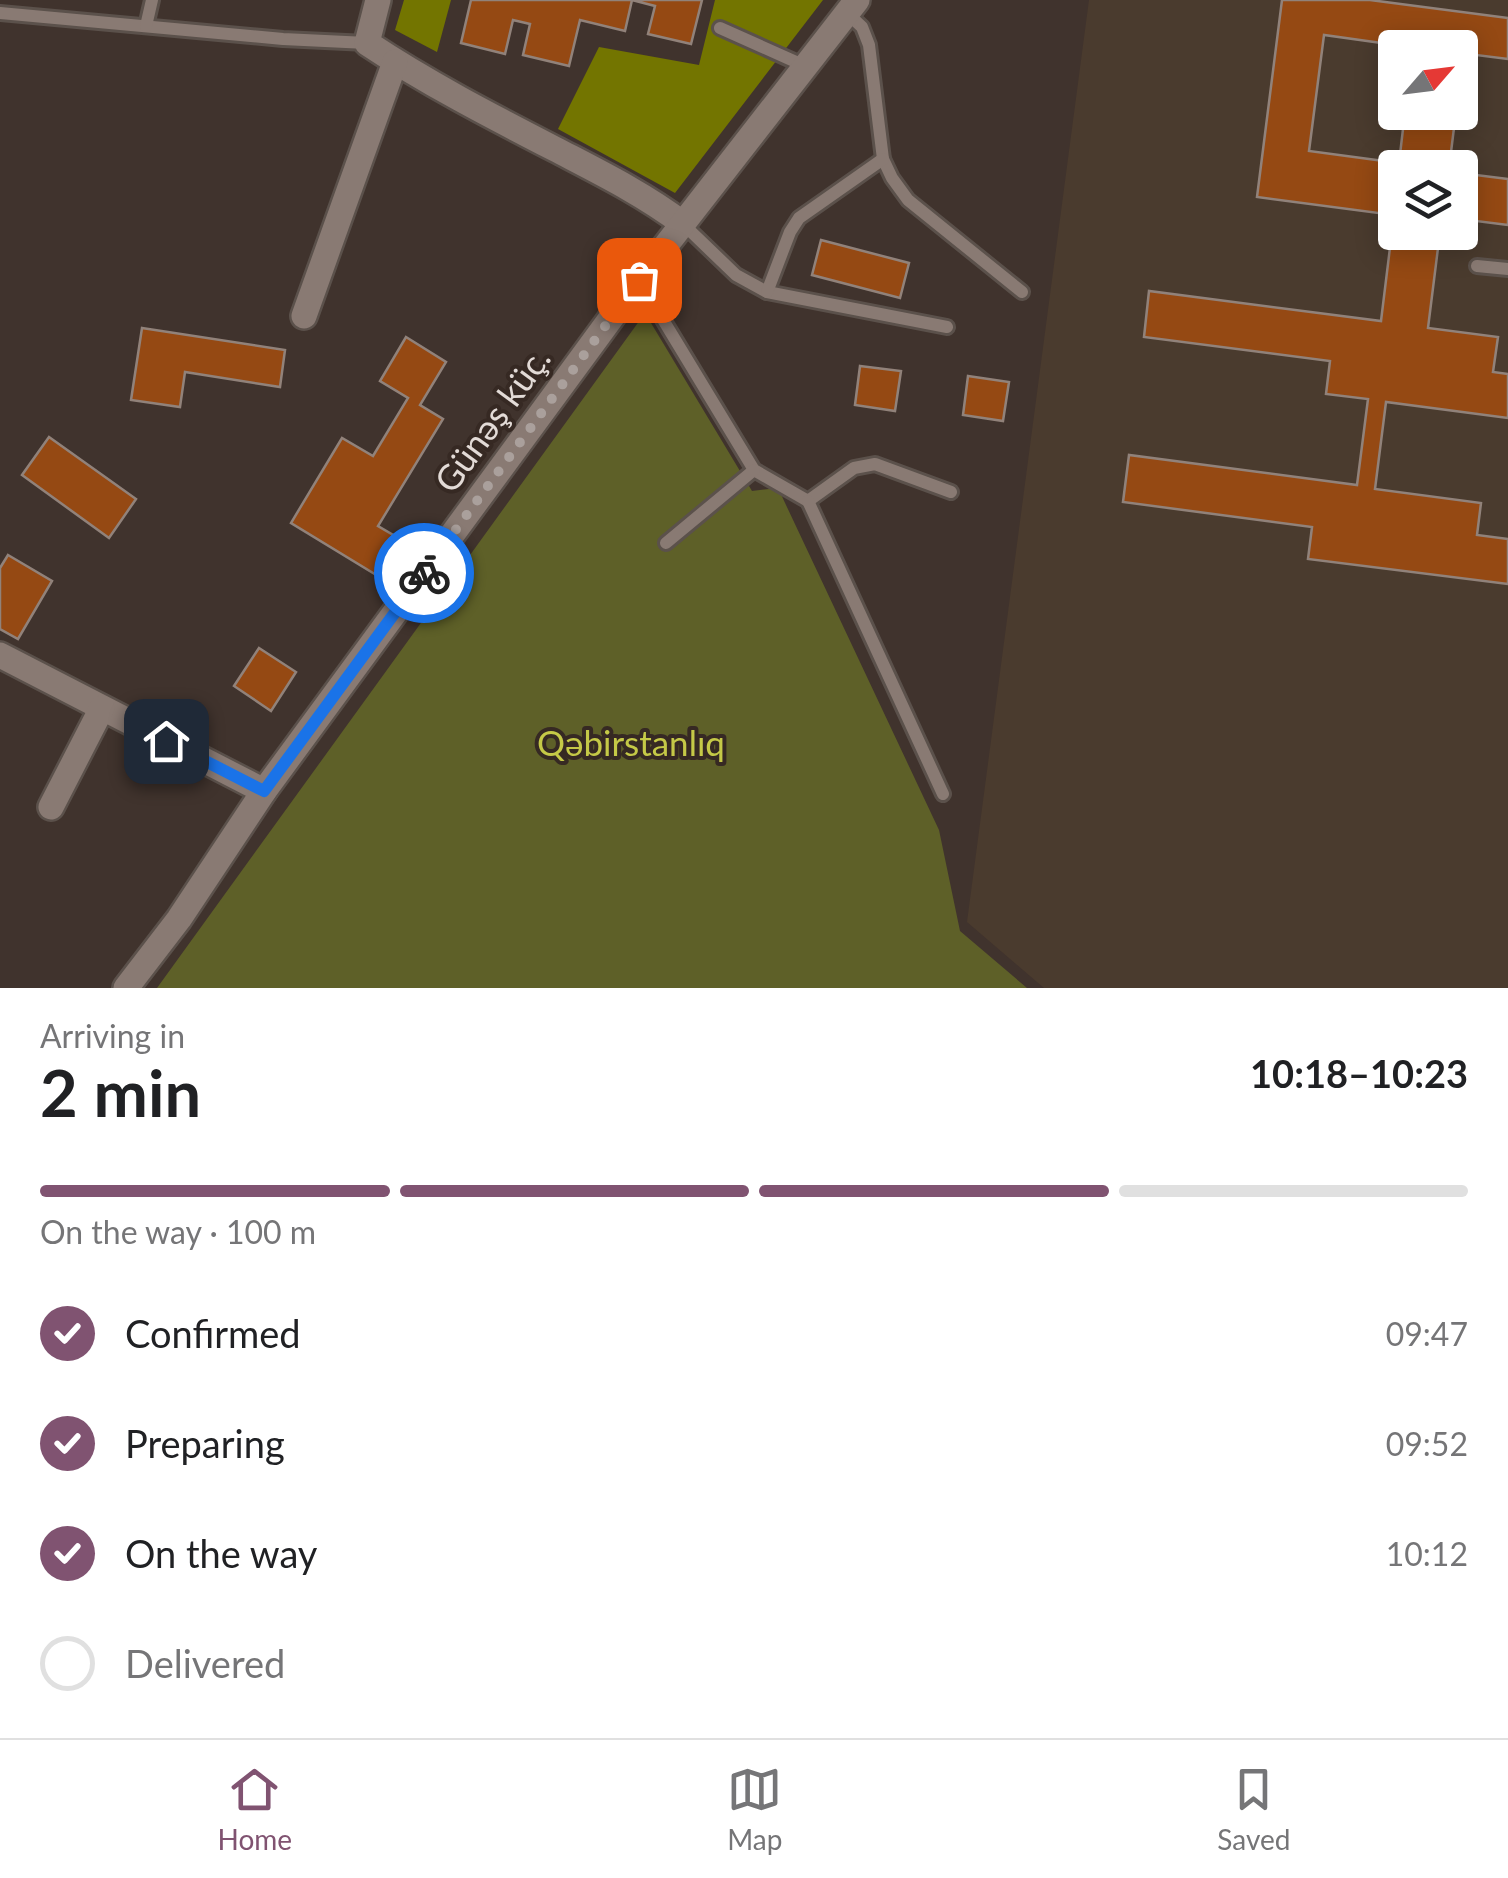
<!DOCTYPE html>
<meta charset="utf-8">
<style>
body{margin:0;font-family:Lato,sans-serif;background:#f6f6f6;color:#202124;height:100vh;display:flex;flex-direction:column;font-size:38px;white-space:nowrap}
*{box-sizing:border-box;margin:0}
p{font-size:32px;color:#757577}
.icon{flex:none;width:55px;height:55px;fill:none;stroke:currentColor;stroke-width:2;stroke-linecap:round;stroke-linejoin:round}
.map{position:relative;height:988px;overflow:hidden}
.drawer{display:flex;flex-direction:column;background:#fff;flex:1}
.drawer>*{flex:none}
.needle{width:65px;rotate:62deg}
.controls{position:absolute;left:1378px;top:30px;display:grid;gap:20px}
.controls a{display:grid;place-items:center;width:100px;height:100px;border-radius:10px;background:#fff;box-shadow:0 5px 25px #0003;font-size:50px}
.pin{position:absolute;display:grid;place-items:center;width:85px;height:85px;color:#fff;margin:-42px;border-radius:20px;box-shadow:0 5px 15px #0006}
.courier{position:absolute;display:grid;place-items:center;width:100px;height:100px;margin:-50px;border:8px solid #1a73e8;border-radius:50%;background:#fff;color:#222;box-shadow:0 2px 12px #0007}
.headline em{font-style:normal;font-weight:700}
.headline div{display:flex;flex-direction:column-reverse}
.headline{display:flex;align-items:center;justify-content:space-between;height:170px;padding:0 40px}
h1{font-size:65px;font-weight:700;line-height:75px}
.bar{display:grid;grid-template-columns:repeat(4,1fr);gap:15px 10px;align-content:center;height:120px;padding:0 40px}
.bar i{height:12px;border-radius:8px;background:#e0e0e0}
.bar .active{background:#805371}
.bar p{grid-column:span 4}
ol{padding:0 40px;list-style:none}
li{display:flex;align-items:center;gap:30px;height:110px}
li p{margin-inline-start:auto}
li .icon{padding:10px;border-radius:50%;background:#805371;color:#fff;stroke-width:4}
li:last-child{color:#757577}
li i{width:55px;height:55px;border:5px solid #e0e0e0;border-radius:50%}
.tabs{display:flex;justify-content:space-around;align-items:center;height:140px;border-top:2px solid #e0e0e0;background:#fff;font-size:28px;color:#757577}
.tabs a{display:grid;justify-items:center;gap:5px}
.tabs .active{color:#805371}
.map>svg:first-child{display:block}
.medical{fill:#4a3b2e;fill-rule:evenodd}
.green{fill:#5e6028}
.forest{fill:#737500}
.building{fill:#954913;stroke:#91827a;stroke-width:2.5}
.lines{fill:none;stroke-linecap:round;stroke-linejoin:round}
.service-casing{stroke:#5b514b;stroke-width:18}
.minor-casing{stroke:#5b514b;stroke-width:30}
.service{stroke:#897a73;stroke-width:12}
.minor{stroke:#897a73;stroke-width:25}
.done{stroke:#aaa09c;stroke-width:10;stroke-dasharray:0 18}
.route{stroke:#1a73e8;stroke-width:12}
.labels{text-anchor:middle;stroke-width:8;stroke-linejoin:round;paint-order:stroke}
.street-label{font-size:35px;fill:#e3dbd7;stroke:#362923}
.park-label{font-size:35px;fill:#c5c947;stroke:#362923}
</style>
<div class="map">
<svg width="1508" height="988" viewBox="0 0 1508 988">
<rect width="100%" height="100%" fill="#40332d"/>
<path class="medical" d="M1089 0H1508V988H1044L967 922ZM1395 48H1460V112H1395ZM1395 168H1460V232H1395Z"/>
<path class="green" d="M645 313 752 491 778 488 939 830 960 931 1027 988H157Z"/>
<g class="forest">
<path d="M404 0H451L437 52 395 30Z"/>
<path d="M715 0H823L675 193 558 129 599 47 699 65Z"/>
</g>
<g class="building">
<path d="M471 0H702L691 44 648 34 655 6 632 0 625 31 580 20 569 66 523 55 530 24 513 20 505 54 461 43Z"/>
<path d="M1282 0H1370L1508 18V59L1460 53V48H1417L1324 35 1309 151 1399 163 1405 112H1456L1449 168H1395V232H1440L1428 328 1498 337 1493 372 1508 374V418L1386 402 1375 489 1481 503 1477 535 1508 539V584L1308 559 1312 527 1123 502 1129 455 1357 485 1368 399 1326 394 1330 361 1144 337 1149 291 1381 321 1394 215 1257 197Z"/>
<path d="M1460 173 1508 179V225L1460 219Z"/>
<path d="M821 240 909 263 900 298 812 275Z"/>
<path d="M142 328 285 350 280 387 185 372 180 407 131 400Z"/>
<path d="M406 337 446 362 420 405 443 419 378 526 400 539 378 576 291 523 342 438 373 456 408 398 380 381Z"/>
<path d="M860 366 901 371 895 411 855 405Z"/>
<path d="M968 376 1009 382 1003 421 963 415Z"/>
<path d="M49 437 136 499 109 538 22 475Z"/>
<path d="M8 555 52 581 18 639 0 629V568Z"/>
<path d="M259 648 296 672 271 711 234 686Z"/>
</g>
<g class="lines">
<defs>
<g id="service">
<path d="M0 13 283 39 367 43"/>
<path d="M847 13 862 27 869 45 883 159 892 178 908 200 1022 292"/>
<path d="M146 26 152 0"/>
<path d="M720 28 805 66"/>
<path d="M682 223 736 275 767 292 947 327"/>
<path d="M1477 266 1508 269"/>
<path d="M639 280 754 470 808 501 854 468 875 464 951 492"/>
<path d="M767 292 790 232 799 218 883 159"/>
<path d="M808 501 943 794"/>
<path d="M666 543 754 470"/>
</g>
<g id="minor">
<path d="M378 0 367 43C427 83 491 116 555 149 599 172 642 193 682 223"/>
<path d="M304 316 395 62"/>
<path d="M0 655 264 791"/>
<path d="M51 807 102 708"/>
<path d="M126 988 179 919 264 791 639 280 857 0"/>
</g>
</defs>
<use href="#service" class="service-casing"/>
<use href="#minor" class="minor-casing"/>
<use href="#service" class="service"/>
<use href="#minor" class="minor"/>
</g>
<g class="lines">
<path class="done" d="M424 573 639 280"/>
<path class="route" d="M166 741 264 791 424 573"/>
</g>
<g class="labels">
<g class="street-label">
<text transform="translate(493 420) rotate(-54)" y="12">Günəş küç.</text>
</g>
<g class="park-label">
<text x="631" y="756">Qəbirstanlıq</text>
</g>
</g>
</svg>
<div class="controls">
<a><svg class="needle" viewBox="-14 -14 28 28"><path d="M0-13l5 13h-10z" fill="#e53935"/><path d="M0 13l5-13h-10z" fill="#757577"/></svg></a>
<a><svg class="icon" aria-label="layers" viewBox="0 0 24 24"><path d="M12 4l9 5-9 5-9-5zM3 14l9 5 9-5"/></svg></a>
</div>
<div class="pin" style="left:639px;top:280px;background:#ea580c"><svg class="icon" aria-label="bag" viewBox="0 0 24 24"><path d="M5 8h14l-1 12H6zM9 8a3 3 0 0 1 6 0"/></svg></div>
<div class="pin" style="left:166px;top:741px;background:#1f2937"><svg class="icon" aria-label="home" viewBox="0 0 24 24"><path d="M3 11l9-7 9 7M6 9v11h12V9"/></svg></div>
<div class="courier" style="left:424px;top:573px"><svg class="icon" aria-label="bike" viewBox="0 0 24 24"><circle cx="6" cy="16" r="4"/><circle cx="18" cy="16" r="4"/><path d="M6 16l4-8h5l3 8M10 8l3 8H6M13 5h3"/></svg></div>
</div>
<section class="drawer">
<div class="headline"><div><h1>2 min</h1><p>Arriving in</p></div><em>10:18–10:23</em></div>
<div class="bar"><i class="active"></i><i class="active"></i><i class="active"></i><i></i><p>On the way · 100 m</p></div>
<ol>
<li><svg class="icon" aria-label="check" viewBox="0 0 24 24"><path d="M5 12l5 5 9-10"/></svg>Confirmed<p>09:47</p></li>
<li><svg class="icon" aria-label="check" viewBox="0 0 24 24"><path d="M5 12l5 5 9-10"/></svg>Preparing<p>09:52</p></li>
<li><svg class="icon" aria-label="check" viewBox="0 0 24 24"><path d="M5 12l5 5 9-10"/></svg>On the way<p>10:12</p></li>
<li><i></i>Delivered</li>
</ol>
</section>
<nav class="tabs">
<a class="active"><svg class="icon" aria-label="home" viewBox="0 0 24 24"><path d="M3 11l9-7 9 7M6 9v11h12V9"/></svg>Home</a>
<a><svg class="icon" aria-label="map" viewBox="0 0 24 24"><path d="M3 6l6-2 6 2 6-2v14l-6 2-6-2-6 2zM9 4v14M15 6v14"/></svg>Map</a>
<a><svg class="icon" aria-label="saved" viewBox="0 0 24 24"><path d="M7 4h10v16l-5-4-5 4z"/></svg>Saved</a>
</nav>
